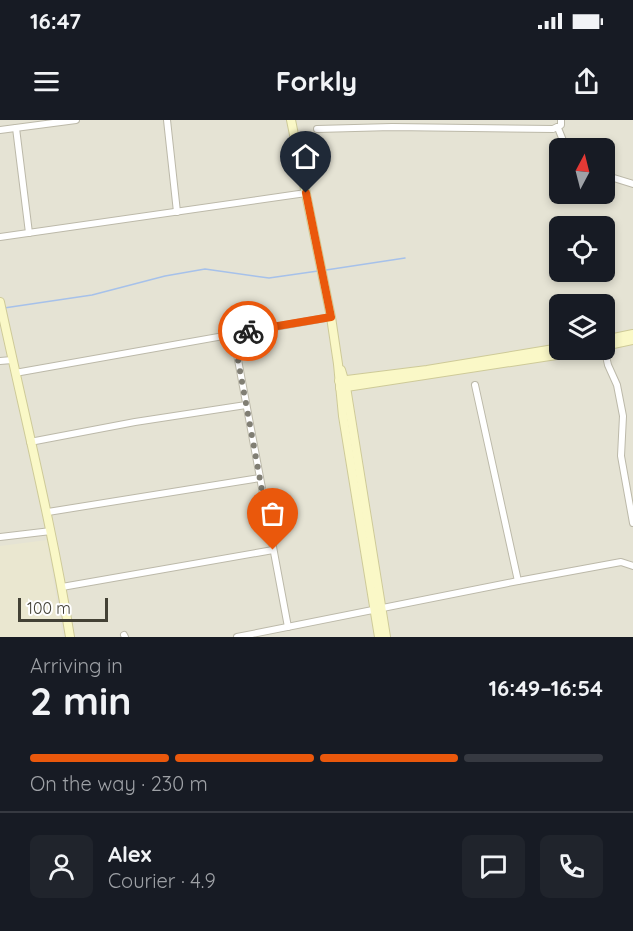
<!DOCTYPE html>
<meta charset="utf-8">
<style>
body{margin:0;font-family:Quicksand,sans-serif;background:#20242c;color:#f1f3f6;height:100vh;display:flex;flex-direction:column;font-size:22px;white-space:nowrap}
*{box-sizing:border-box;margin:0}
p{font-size:20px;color:#9ea1a6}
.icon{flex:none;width:33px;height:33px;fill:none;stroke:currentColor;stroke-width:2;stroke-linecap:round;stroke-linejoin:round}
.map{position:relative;height:517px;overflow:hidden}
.panel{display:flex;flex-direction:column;background:#171b24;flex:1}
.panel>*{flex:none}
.needle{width:39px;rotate:7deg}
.buttons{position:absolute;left:549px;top:18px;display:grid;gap:12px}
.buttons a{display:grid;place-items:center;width:66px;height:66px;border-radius:9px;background:#171b24;box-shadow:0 3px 9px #0003;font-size:30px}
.scale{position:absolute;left:18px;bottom:15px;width:90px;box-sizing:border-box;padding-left:6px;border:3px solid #434135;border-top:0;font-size:16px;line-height:21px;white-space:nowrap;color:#434135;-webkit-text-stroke:4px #fff;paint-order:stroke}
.pin{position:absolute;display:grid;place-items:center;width:51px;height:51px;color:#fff;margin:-62px -26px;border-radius:50% 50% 50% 0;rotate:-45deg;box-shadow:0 0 6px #0007}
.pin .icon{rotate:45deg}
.courier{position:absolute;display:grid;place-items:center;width:60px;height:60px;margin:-30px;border:4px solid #ea580c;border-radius:50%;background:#fff;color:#222;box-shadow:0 2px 8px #0007}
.headline em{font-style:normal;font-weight:700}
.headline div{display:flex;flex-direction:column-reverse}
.headline{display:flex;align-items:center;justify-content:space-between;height:102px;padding:0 30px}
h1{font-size:39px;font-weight:700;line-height:45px}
.bar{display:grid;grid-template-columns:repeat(4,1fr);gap:9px 6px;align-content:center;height:72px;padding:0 30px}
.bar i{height:8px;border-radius:4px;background:#363941}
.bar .selected{background:#ea580c}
.bar p{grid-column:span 4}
.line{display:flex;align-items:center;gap:15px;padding:0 30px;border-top:2px solid #363941}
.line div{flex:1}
.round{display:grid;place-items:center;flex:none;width:63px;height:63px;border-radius:9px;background:#20242c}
.status{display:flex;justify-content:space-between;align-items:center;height:42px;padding:0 30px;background:#171b24;direction:ltr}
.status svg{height:16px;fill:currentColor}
header{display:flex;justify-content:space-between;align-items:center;height:78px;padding:0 30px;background:#171b24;font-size:27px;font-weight:700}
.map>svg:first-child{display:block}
.residential{fill:#e5e3d4;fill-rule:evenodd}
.education{fill:#eae7d0}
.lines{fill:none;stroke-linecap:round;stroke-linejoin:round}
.stream{stroke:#a6c1ea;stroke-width:1.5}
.street-casing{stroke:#bcb9a9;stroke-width:8}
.secondary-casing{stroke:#ceca98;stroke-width:10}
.street{stroke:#fff;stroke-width:6}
.secondary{stroke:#faf8c7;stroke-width:8}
.done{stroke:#807e73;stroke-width:6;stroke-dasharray:0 10.8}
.route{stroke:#ea580c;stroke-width:8}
</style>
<div class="status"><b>16:47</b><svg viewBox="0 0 49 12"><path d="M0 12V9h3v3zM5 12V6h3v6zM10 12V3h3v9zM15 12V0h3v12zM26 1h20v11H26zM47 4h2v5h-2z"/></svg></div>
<header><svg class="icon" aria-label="menu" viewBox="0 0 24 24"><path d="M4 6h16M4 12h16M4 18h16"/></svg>Forkly<svg class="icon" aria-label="share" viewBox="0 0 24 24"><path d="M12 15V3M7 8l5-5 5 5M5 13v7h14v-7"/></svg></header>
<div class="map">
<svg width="633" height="517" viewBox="0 0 633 517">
<rect width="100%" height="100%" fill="#f1f0e6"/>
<path class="residential" d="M0 0H633V517H0ZM560 28H604V74H560ZM560 106H604V152H560ZM560 184H604V230H560Z"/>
<path class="education" d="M47 420 63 517H0V426Z"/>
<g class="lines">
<g class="stream">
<path d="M326 150 405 138"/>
<path d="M4 188 92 175 165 156 205 149 269 158 318 151"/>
</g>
<defs>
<g id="street">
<path d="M167 0 177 92"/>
<path d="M16 8 29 113"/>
<path d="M558 8 566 28"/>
<path d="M317 9 392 7 553 9 561 5V0"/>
<path d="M0 10 76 0"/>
<path d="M604 55 633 64"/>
<path d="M0 117 306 73"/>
<path d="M233 213 288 507"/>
<path d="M604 227 608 245 617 265 623 296 621 336 633 403"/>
<path d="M0 241 12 240"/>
<path d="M15 253 331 197"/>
<path d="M475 265 518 461"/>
<path d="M30 322 135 302 246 285"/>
<path d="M48 392 260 358"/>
<path d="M0 417 51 411"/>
<path d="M62 467 273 430"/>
<path d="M124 515 125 517"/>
<path d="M237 517 518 461 621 442 633 446"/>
</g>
<g id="secondary">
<path d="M291 0 331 197 338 244 343 296 379 517"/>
<path d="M0 182C24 294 52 405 70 517"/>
<path d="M604 220 633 214"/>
<path d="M604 226 633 220"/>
<path d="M341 250 346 267 386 517"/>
<path d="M339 261 427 250 560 228"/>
<path d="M340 268 589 230"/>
</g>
</defs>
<use href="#street" class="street-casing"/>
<use href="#secondary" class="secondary-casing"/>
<use href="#street" class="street"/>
<use href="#secondary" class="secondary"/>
</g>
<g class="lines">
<path class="done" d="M248 211 233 213 273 430"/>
<path class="route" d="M248 211 331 197 306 73"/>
</g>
</svg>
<div class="buttons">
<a><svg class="needle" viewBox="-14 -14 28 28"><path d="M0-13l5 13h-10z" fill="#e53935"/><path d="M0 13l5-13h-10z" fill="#9ea1a6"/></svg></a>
<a><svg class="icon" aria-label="locate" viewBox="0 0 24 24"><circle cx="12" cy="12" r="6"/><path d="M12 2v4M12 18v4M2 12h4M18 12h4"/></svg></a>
<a><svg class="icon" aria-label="layers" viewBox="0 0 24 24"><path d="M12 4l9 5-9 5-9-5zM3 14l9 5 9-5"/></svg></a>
</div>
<div class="scale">100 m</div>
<div class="pin" style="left:273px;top:430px;background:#ea580c"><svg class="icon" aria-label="bag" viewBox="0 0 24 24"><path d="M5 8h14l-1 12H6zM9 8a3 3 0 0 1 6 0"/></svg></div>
<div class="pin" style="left:306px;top:73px;background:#1f2937"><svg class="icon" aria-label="home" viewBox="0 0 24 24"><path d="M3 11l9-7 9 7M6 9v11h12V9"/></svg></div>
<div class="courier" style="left:248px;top:211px"><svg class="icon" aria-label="bike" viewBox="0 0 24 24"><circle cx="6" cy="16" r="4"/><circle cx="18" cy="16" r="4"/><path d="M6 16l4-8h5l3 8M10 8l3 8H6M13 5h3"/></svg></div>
</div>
<section class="panel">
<div class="headline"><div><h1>2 min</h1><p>Arriving in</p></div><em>16:49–16:54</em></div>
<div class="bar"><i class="selected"></i><i class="selected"></i><i class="selected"></i><i></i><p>On the way · 230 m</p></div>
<div class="line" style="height:108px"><a class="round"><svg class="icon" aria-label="person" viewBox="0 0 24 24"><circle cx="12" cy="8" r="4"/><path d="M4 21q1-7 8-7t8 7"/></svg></a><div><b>Alex</b><p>Courier · 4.9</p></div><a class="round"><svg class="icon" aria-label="chat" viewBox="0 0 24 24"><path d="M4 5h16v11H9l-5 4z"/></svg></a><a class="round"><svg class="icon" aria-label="phone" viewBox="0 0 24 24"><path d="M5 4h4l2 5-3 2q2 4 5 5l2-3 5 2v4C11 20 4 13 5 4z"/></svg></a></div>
</section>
